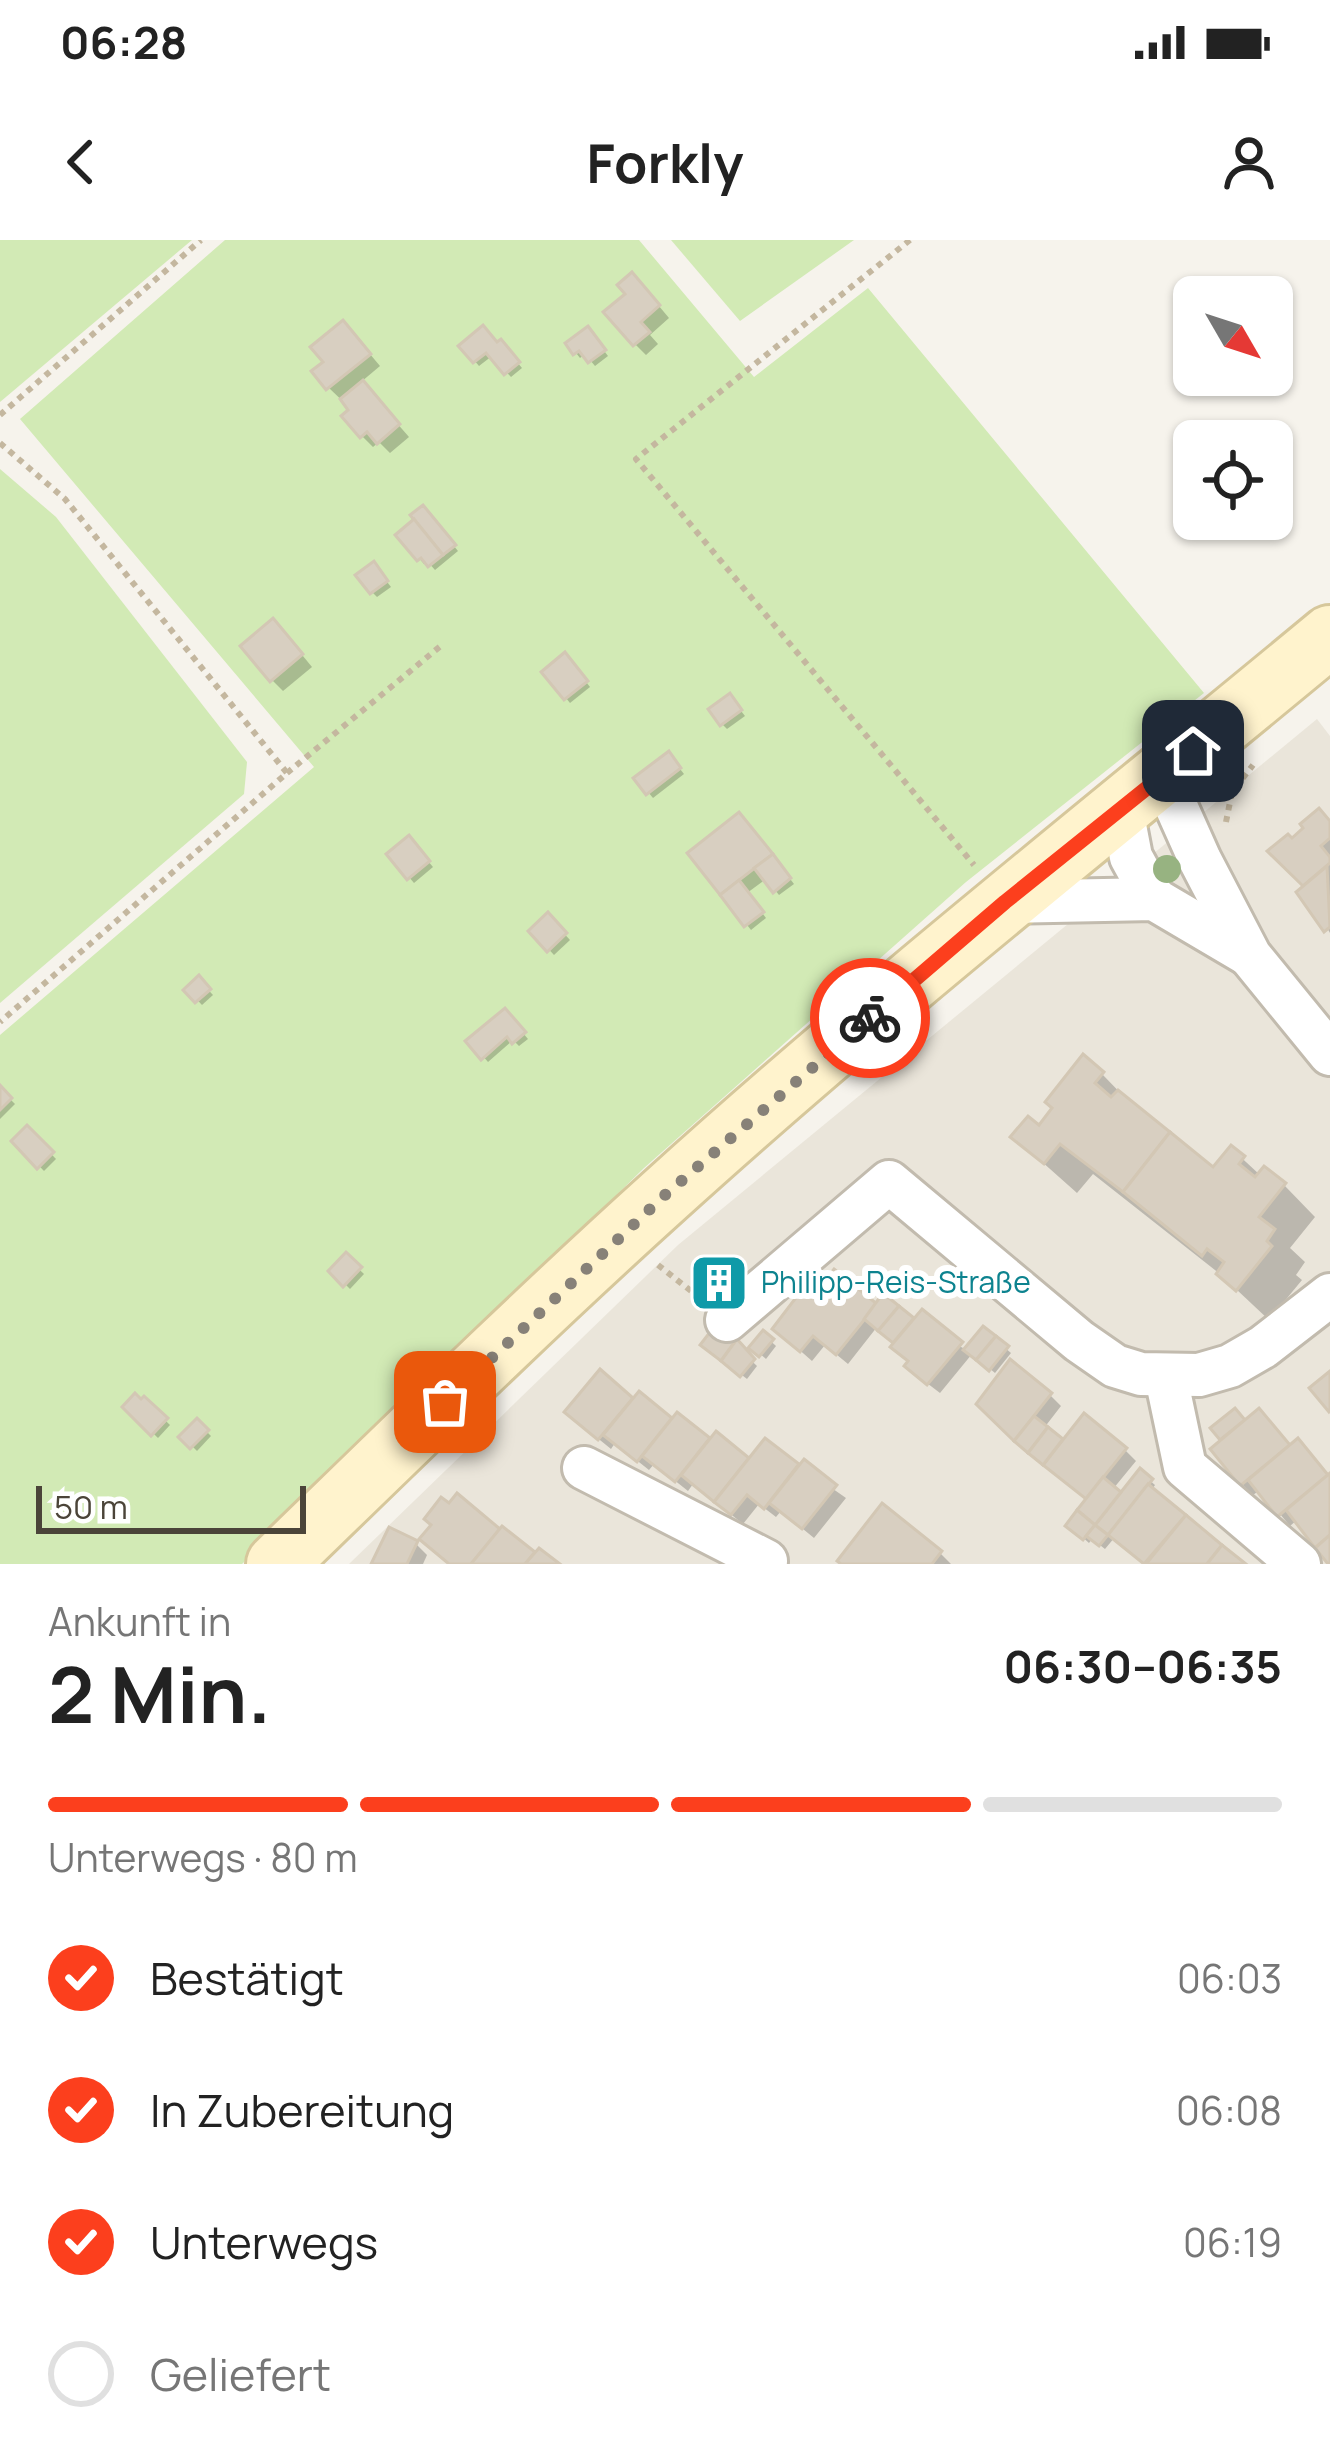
<!DOCTYPE html>
<html lang="de">
<meta charset="utf-8">
<style>
body{margin:0;font-family:Manrope,sans-serif;background:#f6f6f6;color:#222;height:100vh;display:flex;flex-direction:column;font-size:45px;white-space:nowrap}
*{box-sizing:border-box;margin:0}
p{font-size:39px;color:#767676}
.icon{flex:none;width:66px;height:66px;fill:none;stroke:currentColor;stroke-width:2;stroke-linecap:round;stroke-linejoin:round}
.map{position:relative;height:1324px;overflow:hidden}
.sheet{display:flex;flex-direction:column;background:#fff;flex:1}
.sheet>*{flex:none}
.needle{width:78px;rotate:129deg}
.fabs{position:absolute;left:1173px;top:36px;display:grid;gap:24px}
.fabs a{display:grid;place-items:center;width:120px;height:120px;border-radius:18px;background:#fff;box-shadow:0 3px 9px #0004;font-size:60px}
.scale{position:absolute;left:36px;bottom:30px;width:270px;box-sizing:border-box;padding-left:12px;border:6px solid #4b4439;border-top:0;font-size:33px;line-height:42px;white-space:nowrap;color:#4b4439;-webkit-text-stroke:9px #fff;paint-order:stroke}
.pin{position:absolute;display:grid;place-items:center;width:102px;height:102px;color:#fff;margin:-51px;border-radius:24px;box-shadow:0 6px 18px #0006}
.courier{position:absolute;display:grid;place-items:center;width:120px;height:120px;margin:-60px;border:9px solid #fc3f1d;border-radius:50%;background:#fff;color:#222;box-shadow:0 3px 15px #0007}
.summary em{font-style:normal;font-weight:700}
.summary div{display:flex;flex-direction:column-reverse}
.summary{display:flex;align-items:center;justify-content:space-between;height:204px;padding:0 48px}
h1{font-size:78px;font-weight:700;line-height:90px}
.bar{display:grid;grid-template-columns:repeat(4,1fr);gap:18px 12px;align-content:center;height:144px;padding:0 48px}
.bar i{height:15px;border-radius:9px;background:#e0e0e0}
.bar .current{background:#fc3f1d}
.bar p{grid-column:span 4}
ol{padding:0 48px;list-style:none}
li{display:flex;align-items:center;gap:36px;height:132px}
li p{margin-inline-start:auto}
li .icon{padding:12px;border-radius:50%;background:#fc3f1d;color:#fff;stroke-width:4}
li:last-child{color:#767676}
li i{width:66px;height:66px;border:6px solid #e0e0e0;border-radius:50%}
.status{display:flex;justify-content:space-between;align-items:center;height:84px;padding:0 60px;background:#fff;direction:ltr}
.status svg{height:33px;fill:currentColor}
header{display:flex;justify-content:space-between;align-items:center;height:156px;padding:0 48px;background:#fff;font-size:54px;font-weight:700}
.map>svg:first-child{display:block}
.residential{fill:#eae5da}
.green{fill:#d2eab5}
.shadow{fill:#0003}
.building{fill:#d8cfc1;stroke:#d3c7b4;stroke-width:3}
.lines{fill:none;stroke-linecap:round;stroke-linejoin:round}
.minor-casing{stroke:#c2bbae;stroke-width:48}
.secondary-casing{stroke:#d6c79b;stroke-width:66}
.path{stroke:#c4b79f;stroke-width:6;stroke-dasharray:6 6;stroke-linecap:butt}
.minor{stroke:#fff;stroke-width:42}
.secondary{stroke:#fff3cd;stroke-width:60}
.tree{fill:#97b381}
.done{stroke:#878178;stroke-width:12;stroke-dasharray:0 21.6}
.route{stroke:#fc3f1d;stroke-width:15}
.labels{text-anchor:middle;stroke-width:12;stroke-linejoin:round;paint-order:stroke}
.culture-label{font-size:30px;fill:#0d838f;stroke:#fff;text-anchor:start}
</style>
<div class="status"><b>06:28</b><svg viewBox="0 0 49 12"><path d="M0 12V9h3v3zM5 12V6h3v6zM10 12V3h3v9zM15 12V0h3v12zM26 1h20v11H26zM47 4h2v5h-2z"/></svg></div>
<header><svg class="icon" aria-label="back" viewBox="0 0 24 24"><path d="M15 5l-7 7 7 7"/></svg>Forkly<svg class="icon" aria-label="person" viewBox="0 0 24 24"><circle cx="12" cy="8" r="4"/><path d="M4 21q1-7 8-7t8 7"/></svg></header>
<div class="map">
<svg width="1330" height="1324" viewBox="0 0 1330 1324">
<rect width="100%" height="100%" fill="#f6f3ec"/>
<path class="residential" d="M1317 479 1330 496V1324H349L678 1005Z"/>
<g class="green">
<path d="M0 0H192L0 162Z"/>
<path d="M225 0H639L754 137 868 48 1204 453 966 642 644 928 242 1324H0V795L314 527 20 179Z"/>
<path d="M671 0H854L740 81Z"/>
<path d="M0 229 56 277 247 522 244 554 0 763Z"/>
</g>
<g class="shadow">
<path d="M643 47 669 78 650 95 658 104 646 115 635 104Z"/>
<path d="M354 95 380 126 361 142 409 197 390 213 379 202 373 207 362 196 345 176 352 170 329 148Z"/>
<path d="M592 95 608 116 595 126 585 114 580 118 569 104Z"/>
<path d="M501 103 522 128 511 137 492 116 479 126 462 106Z"/>
<path d="M423 269 458 311 435 330 427 321 424 324 399 295Z"/>
<path d="M378 330 391 347 377 357 372 352Z"/>
<path d="M284 393 312 427 283 451 272 440Z"/>
<path d="M570 421 590 447 570 463 566 458Z"/>
<path d="M734 462 745 476 727 489 722 484Z"/>
<path d="M673 520 684 534 653 558 637 539Z"/>
<path d="M1330 583V693L1300 639 1292 602Z"/>
<path d="M409 599 433 627 414 643 390 615Z"/>
<path d="M691 613 781 627 794 644 779 655 766 639 747 653 766 678 751 690Z"/>
<path d="M548 676 570 700 554 715 532 691Z"/>
<path d="M199 740 213 755 202 765 188 750Z"/>
<path d="M505 772 528 799 519 806 513 800 488 822 470 801Z"/>
<path d="M1102 834 1133 866 1214 932 1232 909 1260 935 1284 945 1315 977 1290 1008 1305 1022 1296 1035 1302 1040 1269 1080 1220 1034 1093 934 1077 953 1014 897 1040 889Z"/>
<path d="M0 849 15 864 0 879Z"/>
<path d="M27 889 56 919 44 931 15 901Z"/>
<path d="M346 1017 364 1034 350 1049 332 1031Z"/>
<path d="M884 1057 914 1083 967 1110 984 1090 1011 1113 995 1133 972 1114 940 1153 919 1137 897 1103 877 1087 848 1124 825 1105 812 1121 787 1099 812 1062 876 1068Z"/>
<path d="M717 1088 757 1126 747 1139 709 1109Z"/>
<path d="M763 1094 776 1106 766 1119 752 1107Z"/>
<path d="M600 1134 634 1162 639 1155 672 1182 678 1176 710 1202 716 1195 750 1222 766 1202 846 1258 814 1298 781 1271 776 1277 759 1264 743 1284 693 1244 688 1251 654 1224 649 1230 615 1203 611 1209 579 1183Z"/>
<path d="M1050 1155 1061 1166 1044 1188 1063 1204 1125 1210 1136 1221 1113 1249 1122 1256 1141 1233 1155 1245 1151 1251 1241 1324H1146L1115 1297 1105 1309 1092 1299 1089 1303 1069 1285 1089 1260 994 1182Z"/>
<path d="M144 1160 170 1185 158 1198 126 1167Z"/>
<path d="M197 1182 211 1196 197 1211 183 1197Z"/>
<path d="M1245 1184 1291 1208 1330 1238V1321L1297 1280 1290 1286 1260 1250 1253 1255 1242 1244 1225 1200 1214 1188Z"/>
<path d="M390 1291 416 1304 427 1315 423 1324H375Z"/>
<path d="M940 1313 951 1324H844L841 1320Z"/>
</g>
<g class="building">
<path d="M632 32 660 65 641 82 650 92 633 106 603 72 625 54 617 45Z"/>
<path d="M343 80 371 114 326 150 311 131 323 122 310 107Z"/>
<path d="M483 85 497 102 501 99 520 122 504 135 486 113 473 123 458 106Z"/>
<path d="M588 86 606 110 588 123 579 111 573 115 565 103Z"/>
<path d="M363 140 400 184 377 204 367 192 360 198 341 176 348 170 340 159Z"/>
<path d="M423 265 456 305 443 315 410 275Z"/>
<path d="M414 279 443 315 428 327 421 318 417 321 395 295Z"/>
<path d="M374 321 388 341 370 354 355 335Z"/>
<path d="M273 378 303 414 270 442 240 406Z"/>
<path d="M565 412 588 441 564 460 541 432Z"/>
<path d="M730 453 742 470 720 486 708 469Z"/>
<path d="M669 511 681 528 646 555 633 538Z"/>
<path d="M1319 568 1330 581V598L1321 606 1330 617V623L1303 646 1267 611 1288 594 1292 598 1303 588 1300 584Z"/>
<path d="M739 572 773 614 720 655 687 613Z"/>
<path d="M409 595 430 621 407 640 386 614Z"/>
<path d="M773 614 791 638 773 653 754 628Z"/>
<path d="M1327 626 1330 687 1324 692 1296 652Z"/>
<path d="M739 640 764 672 744 687 720 655Z"/>
<path d="M548 672 567 693 547 712 528 691Z"/>
<path d="M199 735 211 749 195 763 183 750Z"/>
<path d="M505 768 526 792 512 804 507 797 481 820 465 801Z"/>
<path d="M1083 814 1104 832 1095 843 1111 857 1118 850 1170 892 1123 952 1060 904 1044 924 1010 897 1028 876 1039 885 1052 868 1045 862Z"/>
<path d="M0 845 12 858 0 870Z"/>
<path d="M27 885 54 912 37 929 11 901Z"/>
<path d="M1170 892 1213 927 1231 905 1245 916 1239 924 1255 937 1264 926 1286 943 1259 977 1275 989 1267 1001 1272 1006 1236 1051 1216 1034 1224 1022 1207 1009 1202 1016 1123 952Z"/>
<path d="M346 1012 362 1027 343 1047 328 1031Z"/>
<path d="M715 1025 736 1050 724 1061 702 1036Z"/>
<path d="M834 1029 877 1064 836 1115 813 1096 800 1112 772 1089 801 1051 811 1058Z"/>
<path d="M883 1053 899 1066 878 1091 864 1079Z"/>
<path d="M899 1066 914 1078 893 1103 878 1091Z"/>
<path d="M922 1069 963 1102 927 1145 904 1126 908 1121 890 1107Z"/>
<path d="M717 1083 737 1099 721 1121 700 1105Z"/>
<path d="M983 1086 996 1096 976 1120 963 1110Z"/>
<path d="M763 1090 774 1099 759 1117 748 1108Z"/>
<path d="M996 1096 1009 1106 989 1131 976 1120Z"/>
<path d="M737 1099 755 1119 740 1137 721 1121Z"/>
<path d="M1010 1119 1052 1153 1014 1201 976 1164Z"/>
<path d="M600 1129 633 1158 598 1200 564 1172Z"/>
<path d="M1330 1131V1171L1329 1172 1309 1148Z"/>
<path d="M639 1151 672 1178 637 1222 603 1195Z"/>
<path d="M135 1153 141 1159 144 1156 168 1178 151 1196 122 1167Z"/>
<path d="M1235 1168 1245 1180 1220 1200 1210 1188Z"/>
<path d="M1259 1168 1290 1205 1240 1246 1210 1209Z"/>
<path d="M677 1172 710 1198 675 1242 642 1216Z"/>
<path d="M1084 1173 1127 1208 1086 1259 1043 1225Z"/>
<path d="M1034 1176 1048 1187 1028 1213 1014 1201Z"/>
<path d="M197 1178 209 1190 190 1209 178 1197Z"/>
<path d="M1048 1187 1063 1199 1043 1225 1028 1213Z"/>
<path d="M716 1191 749 1218 714 1262 681 1235Z"/>
<path d="M765 1198 799 1224 764 1269 747 1255 731 1275 714 1262Z"/>
<path d="M1298 1198 1328 1235 1277 1277 1248 1240Z"/>
<path d="M804 1219 837 1245 802 1289 769 1263Z"/>
<path d="M1140 1228 1153 1239 1108 1295 1095 1285Z"/>
<path d="M1330 1233V1295L1315 1308 1286 1270Z"/>
<path d="M1103 1237 1121 1252 1095 1285 1077 1270Z"/>
<path d="M1148 1244 1186 1275 1144 1324 1108 1295Z"/>
<path d="M457 1253 500 1289 471 1324H449L419 1299 431 1285 424 1279 441 1257 449 1263Z"/>
<path d="M882 1263 942 1311 932 1324H841L837 1321Z"/>
<path d="M1077 1270 1095 1285 1083 1300 1065 1286Z"/>
<path d="M1186 1275 1222 1305 1207 1324H1146Z"/>
<path d="M1095 1285 1108 1295 1099 1306 1086 1296Z"/>
<path d="M502 1286 535 1312 525 1324H471Z"/>
<path d="M389 1287 418 1301 407 1324H371Z"/>
<path d="M1330 1295V1324H1328L1315 1308Z"/>
<path d="M1222 1305 1246 1324H1207Z"/>
<path d="M539 1308 560 1324H525Z"/>
</g>
<g class="lines">
<defs>
<g id="minor">
<path d="M1163 537 1200 620 1250 716 1330 814"/>
<path d="M1122 570 1131 617 1154 659"/>
<path d="M1005 662 1154 659 1249 715"/>
<path d="M727 1080 889 942 1079 1101 1115 1126 1141 1134 1199 1135 1230 1126 1263 1107 1330 1055"/>
<path d="M1166 1137 1185 1227 1299 1324"/>
<path d="M584 1228 766 1321"/>
</g>
<path id="secondary" d="M277 1324C405 1200 532 1075 664 956 879 761 1107 581 1330 396"/>
</defs>
<use href="#minor" class="minor-casing"/>
<use href="#secondary" class="secondary-casing"/>
<g class="path">
<path d="M910 0 636 219 974 625"/>
<path d="M0 175 201 0"/>
<path d="M0 203 65 259 287 533 0 782"/>
<path d="M287 533 443 404"/>
<path d="M1226 582 1232 552 1253 525"/>
<path d="M658 1025 700 1058"/>
</g>
<use href="#minor" class="minor"/>
<use href="#secondary" class="secondary"/>
</g>
<circle class="tree" cx="1167" cy="629" r="14"/>
<g class="lines">
<path class="done" d="M445 1162 665 955 870 778"/>
<path class="route" d="M870 778 1005 662 1193 511"/>
</g>
<defs>
<symbol id="building-square" viewBox="-11 -11 22 22"><rect x="-9" y="-9" width="18" height="18" rx="4" fill="#0f9aa8" stroke="#fff"/><path d="M-4-6H4V6H1V3H-1V6H-4ZM-2.5-4.3h1.7v1.8h-1.7ZM.8-4.3h1.7v1.8H.8ZM-2.5-1h1.7V.8h-1.7ZM.8-1h1.7V.8H.8Z" fill="#fff"/></symbol>
</defs>
<g fill-rule="evenodd">
<use href="#building-square" x="686" y="1010" width="66" height="66"/>
</g>
<g class="labels">
<g class="culture-label">
<text x="761" y="1053">Philipp-Reis-Straße</text>
</g>
</g>
</svg>
<div class="fabs">
<a><svg class="needle" viewBox="-14 -14 28 28"><path d="M0-13l5 13h-10z" fill="#e53935"/><path d="M0 13l5-13h-10z" fill="#767676"/></svg></a>
<a><svg class="icon" aria-label="locate" viewBox="0 0 24 24"><circle cx="12" cy="12" r="6"/><path d="M12 2v4M12 18v4M2 12h4M18 12h4"/></svg></a>
</div>
<div class="scale">50 m</div>
<div class="pin" style="left:445px;top:1162px;background:#ea580c"><svg class="icon" aria-label="bag" viewBox="0 0 24 24"><path d="M5 8h14l-1 12H6zM9 8a3 3 0 0 1 6 0"/></svg></div>
<div class="pin" style="left:1193px;top:511px;background:#1f2937"><svg class="icon" aria-label="home" viewBox="0 0 24 24"><path d="M3 11l9-7 9 7M6 9v11h12V9"/></svg></div>
<div class="courier" style="left:870px;top:778px"><svg class="icon" aria-label="bike" viewBox="0 0 24 24"><circle cx="6" cy="16" r="4"/><circle cx="18" cy="16" r="4"/><path d="M6 16l4-8h5l3 8M10 8l3 8H6M13 5h3"/></svg></div>
</div>
<section class="sheet">
<div class="summary"><div><h1>2 Min.</h1><p>Ankunft in</p></div><em>06:30–06:35</em></div>
<div class="bar"><i class="current"></i><i class="current"></i><i class="current"></i><i></i><p>Unterwegs · 80 m</p></div>
<ol>
<li><svg class="icon" aria-label="check" viewBox="0 0 24 24"><path d="M5 12l5 5 9-10"/></svg>Bestätigt<p>06:03</p></li>
<li><svg class="icon" aria-label="check" viewBox="0 0 24 24"><path d="M5 12l5 5 9-10"/></svg>In Zubereitung<p>06:08</p></li>
<li><svg class="icon" aria-label="check" viewBox="0 0 24 24"><path d="M5 12l5 5 9-10"/></svg>Unterwegs<p>06:19</p></li>
<li><i></i>Geliefert</li>
</ol>
</section>
